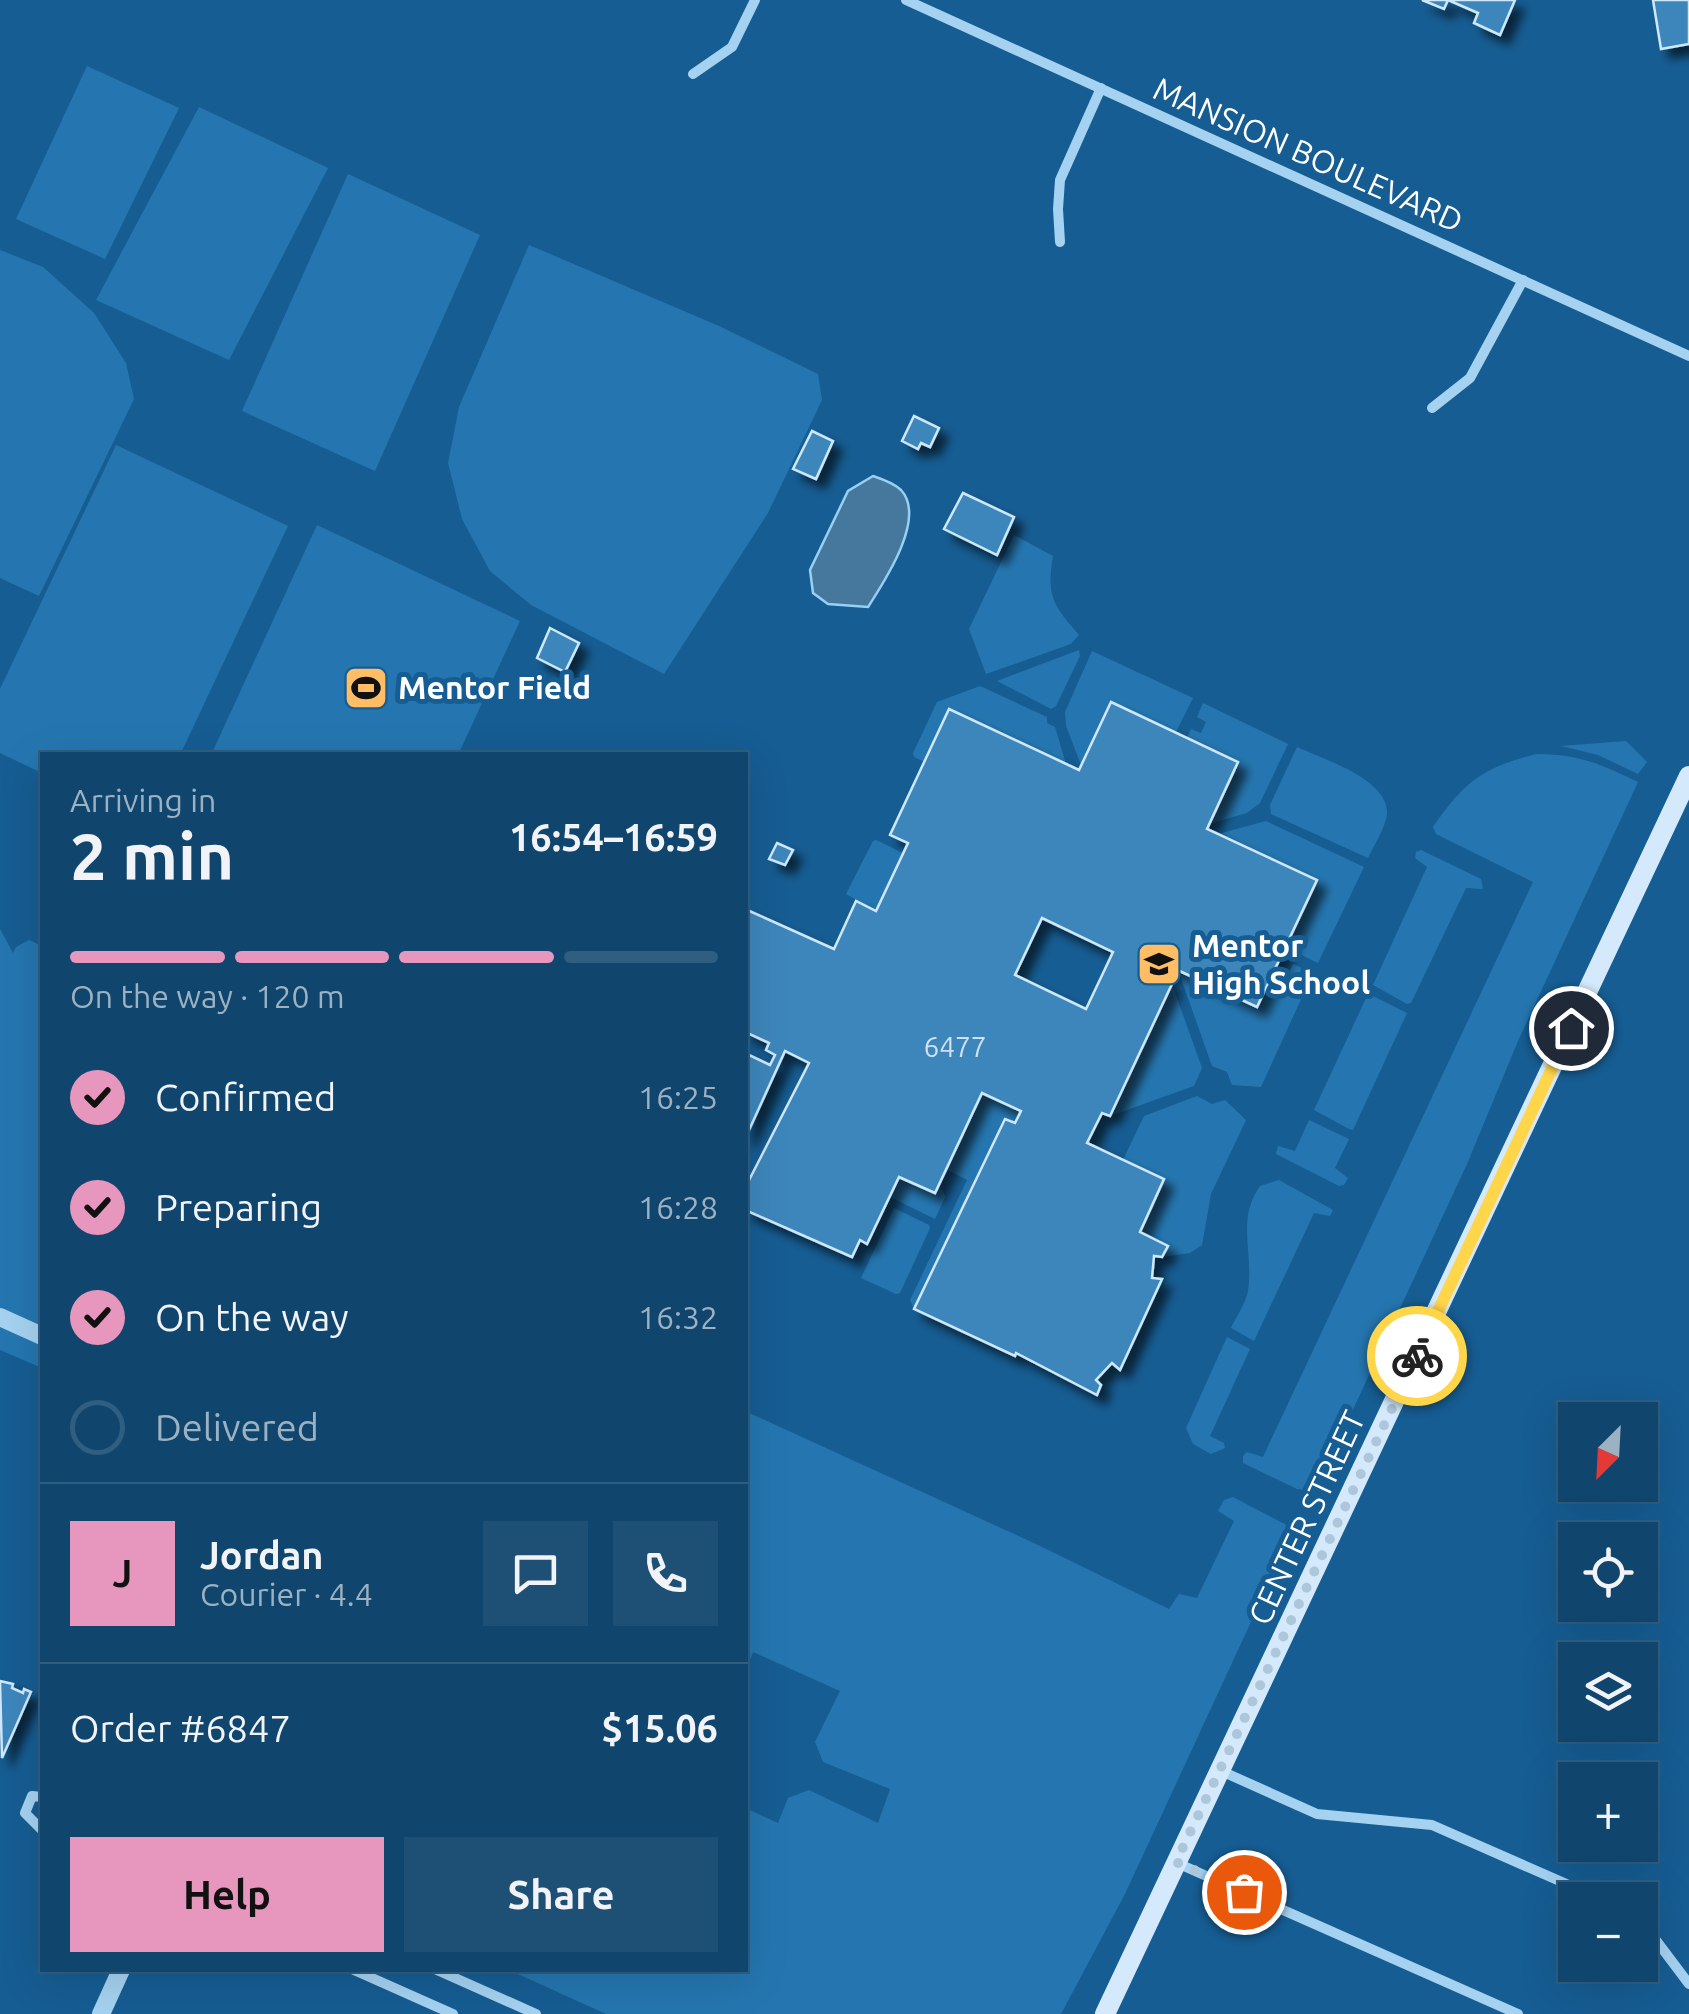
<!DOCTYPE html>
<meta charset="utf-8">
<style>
body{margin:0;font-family:Ubuntu,sans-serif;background:#1e5076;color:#f1f3f6;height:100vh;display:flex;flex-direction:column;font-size:38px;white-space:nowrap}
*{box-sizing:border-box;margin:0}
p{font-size:32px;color:#9cb1c2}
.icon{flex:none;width:55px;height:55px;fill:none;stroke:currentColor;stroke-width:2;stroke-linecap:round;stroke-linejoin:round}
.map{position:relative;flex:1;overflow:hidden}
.sheet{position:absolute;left:40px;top:752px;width:708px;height:1220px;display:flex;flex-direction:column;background:#10466e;border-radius:0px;box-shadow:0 10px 40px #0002,0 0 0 2px #305e81}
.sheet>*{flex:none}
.needle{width:65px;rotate:204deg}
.tools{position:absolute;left:1558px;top:1402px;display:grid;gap:20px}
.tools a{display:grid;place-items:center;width:100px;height:100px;border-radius:0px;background:#10466e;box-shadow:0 10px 40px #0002,0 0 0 2px #305e81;font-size:50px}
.pin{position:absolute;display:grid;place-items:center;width:85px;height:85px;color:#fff;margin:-42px;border:5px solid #fff;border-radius:50%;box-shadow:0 2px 10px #0007}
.courier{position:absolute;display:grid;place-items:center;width:100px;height:100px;margin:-50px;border:8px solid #ffd54a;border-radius:50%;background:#fff;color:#222;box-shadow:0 2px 12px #0007}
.head em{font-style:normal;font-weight:600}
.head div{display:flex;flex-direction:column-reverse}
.head{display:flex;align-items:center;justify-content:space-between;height:170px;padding:0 30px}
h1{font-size:65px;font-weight:600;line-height:75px}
.bar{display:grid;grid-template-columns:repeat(4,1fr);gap:15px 10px;align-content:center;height:120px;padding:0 30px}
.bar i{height:12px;border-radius:8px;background:#305e81}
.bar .on{background:#e797bd}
.bar p{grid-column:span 4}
.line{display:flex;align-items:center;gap:25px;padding:0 30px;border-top:2px solid #305e81}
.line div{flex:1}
.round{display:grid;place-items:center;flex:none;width:105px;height:105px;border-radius:0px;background:#1e5076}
ol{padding:0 30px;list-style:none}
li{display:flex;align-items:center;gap:30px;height:110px}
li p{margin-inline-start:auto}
li .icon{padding:10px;border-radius:50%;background:#e797bd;color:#111;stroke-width:4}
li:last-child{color:#9cb1c2}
li i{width:55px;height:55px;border:5px solid #305e81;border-radius:50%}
.button{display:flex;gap:20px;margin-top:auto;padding:20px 30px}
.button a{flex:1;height:115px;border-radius:0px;background:#e797bd;color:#111;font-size:40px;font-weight:600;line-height:115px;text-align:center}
.button a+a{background:#1e5076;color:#f1f3f6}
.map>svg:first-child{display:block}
.green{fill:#2576b0}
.water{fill:#46789e;stroke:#98cff4;stroke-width:2.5}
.building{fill:#3e86bb;stroke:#cde8fc;stroke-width:2.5;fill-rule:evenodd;filter:url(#shadow)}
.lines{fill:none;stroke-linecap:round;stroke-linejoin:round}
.minor{stroke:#a5d2f1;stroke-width:10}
.tertiary{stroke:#a5d2f1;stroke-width:18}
.secondary{stroke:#d4eafc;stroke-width:20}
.done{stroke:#adc6d9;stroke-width:10;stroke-dasharray:0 18}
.route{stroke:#ffd54a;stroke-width:12}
.labels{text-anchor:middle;stroke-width:10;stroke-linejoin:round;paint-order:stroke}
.number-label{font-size:28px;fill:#cfe1ee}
.street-label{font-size:32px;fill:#fff;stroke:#165d93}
.poi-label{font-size:32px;font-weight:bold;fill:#fff;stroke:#165d93;text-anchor:start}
</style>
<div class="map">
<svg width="1689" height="2014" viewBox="0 0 1689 2014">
<defs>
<filter id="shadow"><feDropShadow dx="9" dy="9" stdDeviation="5" flood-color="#0009"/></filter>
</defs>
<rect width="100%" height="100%" fill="#165d93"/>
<g class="green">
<path d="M87 66 179 108 105 259 16 219Z"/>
<path d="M199 107 328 168 229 360 96 300Z"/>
<path d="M348 174 480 235 375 471 242 411Z"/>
<path d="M529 245 719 326 818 374 822 400 768 513 664 674 531 605 490 571 462 519 448 463 459 407Z"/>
<path d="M0 250 43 267 94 313 126 363 134 399 39 596 0 578Z"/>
<path d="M116 445 288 526 180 755H42V773L0 753V689Z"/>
<path d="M317 525 520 621 458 755H211Z"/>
<path d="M1014 535 1053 556C1046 597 1054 606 1079 635L1071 644 986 674 969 629Z"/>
<path d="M1079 650 1080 656 1056 706 1051 709 997 681Z"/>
<path d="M1092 651 1193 698 1176 732 1111 702 1081 765 1066 726 1065 712Z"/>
<path d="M980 686 1047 717V723L1055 727 1066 764 925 762 914 757 913 753 937 702Z"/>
<path d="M1203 703 1288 744 1260 803 1247 813 1209 824 1238 762 1187 738 1191 729 1201 733 1206 722 1197 717Z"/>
<path d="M1626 741 1647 762 1638 774 1598 755 1561 746Z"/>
<path d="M1297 747C1323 759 1389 779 1387 814 1385 829 1374 845 1368 858L1271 814 1270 805Z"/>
<path d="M1536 754C1578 754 1601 764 1638 782L1518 1041 1467 1164 1317 1487 1314 1491 1297 1489 1243 1463V1456L1247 1452 1263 1457 1533 882 1436 834 1433 827C1465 781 1482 768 1536 754Z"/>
<path d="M1266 821 1364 867 1318 963 1285 947 1316 880 1218 834Z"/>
<path d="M876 840 903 853 876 911 846 894 873 841Z"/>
<path d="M1421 850 1481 879 1483 889 1466 888 1411 1003 1407 1004 1373 985 1427 867 1415 858 1416 852Z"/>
<path d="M0 929 13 953 16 947 29 940 42 946V1368L0 1350Z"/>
<path d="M1293 964 1313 973 1261 1087 1232 1085 1227 1072 1212 1066 1178 970 1276 967 1289 972Z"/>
<path d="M1172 984 1202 1068 1194 1086 1110 1116Z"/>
<path d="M1371 995 1407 1013 1353 1130 1349 1129 1314 1110 1367 996Z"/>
<path d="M982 1093 1021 1111 1015 1123 1005 1119 914 1309 910 1300 967 1180 946 1169Z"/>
<path d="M1197 1096 1212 1104 1225 1100 1246 1120 1211 1194 1202 1245 1190 1253 1162 1257 1167 1245 1140 1232 1164 1180 1123 1160 1144 1116Z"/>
<path d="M1309 1120 1349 1139 1335 1168 1348 1178 1344 1185 1339 1186 1276 1154 1278 1146 1295 1151Z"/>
<path d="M899 1177 934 1193 937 1187 943 1190 945 1197 935 1219 890 1197Z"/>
<path d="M1279 1180 1333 1210 1330 1216 1314 1213 1254 1341 1231 1328C1236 1317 1246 1303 1248 1291 1254 1254 1236 1219 1260 1186Z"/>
<path d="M894 1208 929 1225 930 1228 900 1293 896 1294 861 1278Z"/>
<path d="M1227 1337 1250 1349 1210 1436 1224 1443 1225 1448 1211 1454 1193 1444 1186 1428Z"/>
<path d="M745 1411 1036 1544 1169 1609 1179 1594 1197 1598 1234 1521 1218 1511 1224 1500 1233 1497 1294 1529 1125 1894 1061 2014H606L509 1970H745V1808L778 1823 788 1798 809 1790 878 1823 890 1789 823 1762 815 1742 840 1691 753 1652 745 1672Z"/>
</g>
<path class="water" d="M873 476C882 479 894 483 901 490 927 518 884 582 868 607L828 604 813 593 810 570 848 491Z"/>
<g class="building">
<path d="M1422 0H1515L1500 35 1474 23 1478 13 1448 0 1444 9Z"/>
<path d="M1653 0H1689V44L1661 49Z"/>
<path d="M914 416 939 428 930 447 921 443 918 449 902 441Z"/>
<path d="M812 431 833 441 816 479 793 469Z"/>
<path d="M963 493 1014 517 997 555 944 529Z"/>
<path d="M550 628 579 643 565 672 537 658Z"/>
<path d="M1111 702 1238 762 1207 829 1317 880 1257 1007 1171 967 1165 981 1172 984 1110 1116 1102 1113 1087 1143 1164 1179 1140 1232 1168 1246 1162 1257 1154 1256 1152 1278 1162 1279 1120 1370 1112 1363 1096 1380 1101 1385 1097 1395 1016 1353 1015 1356 914 1309 1005 1119 1015 1123 1021 1111 982 1093 935 1193 899 1177 867 1244 860 1240 852 1257 745 1210V1188L809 1063 785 1051 745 1139V1053L770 1065 775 1055 766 1050 769 1043 745 1032V909L834 949 856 901 876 911 908 843 890 835 949 709 1079 770ZM1042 918 1113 952 1086 1009 1015 975Z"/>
<path d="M777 843 793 850 785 865 769 859Z"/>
<path d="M0 1681 13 1684 12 1688 23 1693 24 1689 31 1692 2 1758Z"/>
</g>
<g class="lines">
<g class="minor">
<path d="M906 0 1689 356"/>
<path d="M693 74 732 47 755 0"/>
<path d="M1060 242 1058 209 1060 180 1101 88"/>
<path d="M1432 408 1470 378 1523 280"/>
<path d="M1219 1770 1317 1814 1432 1825 1603 1900"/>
<path d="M42 1797 32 1796 25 1813 42 1830"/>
<path d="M1177 1863 1518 2014"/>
<path d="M1640 1919 1689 1984"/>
<path d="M354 1970 453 2014"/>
<path d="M437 1970 536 2014"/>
</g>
<g class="tertiary">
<path d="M0 1317 42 1336"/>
<path d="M101 2014 121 1970"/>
</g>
<path class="secondary" d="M1105 2014 1689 776"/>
</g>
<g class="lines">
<path class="done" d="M1244 1892 1176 1862 1417 1356"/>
<path class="route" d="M1417 1356 1571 1028"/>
</g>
<defs>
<symbol id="stadium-square" viewBox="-11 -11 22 22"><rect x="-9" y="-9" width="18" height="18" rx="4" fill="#ffbe65" stroke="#165d93"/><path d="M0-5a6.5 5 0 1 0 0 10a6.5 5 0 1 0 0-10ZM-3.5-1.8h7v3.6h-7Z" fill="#111"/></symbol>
<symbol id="school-square" viewBox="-11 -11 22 22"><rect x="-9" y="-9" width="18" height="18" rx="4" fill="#ffbe65" stroke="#165d93"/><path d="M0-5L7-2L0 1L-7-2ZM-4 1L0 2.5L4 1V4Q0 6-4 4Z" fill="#111"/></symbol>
</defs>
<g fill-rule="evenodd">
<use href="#stadium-square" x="341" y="663" width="50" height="50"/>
<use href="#school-square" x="1134" y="939" width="50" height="50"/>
</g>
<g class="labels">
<g class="number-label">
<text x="955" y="1057">6477</text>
</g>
<g class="street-label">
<text transform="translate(1308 155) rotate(24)" y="11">MANSION BOULEVARD</text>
<text transform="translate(1307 1518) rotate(-65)" y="11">CENTER STREET</text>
</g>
<g class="poi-label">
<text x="398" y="699">Mentor Field</text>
<text x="1192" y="957">Mentor<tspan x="1192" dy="37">High School</tspan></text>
</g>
</g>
</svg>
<div class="tools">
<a><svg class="needle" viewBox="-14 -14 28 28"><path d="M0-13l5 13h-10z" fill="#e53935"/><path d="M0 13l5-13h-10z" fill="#9cb1c2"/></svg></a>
<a><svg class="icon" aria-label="locate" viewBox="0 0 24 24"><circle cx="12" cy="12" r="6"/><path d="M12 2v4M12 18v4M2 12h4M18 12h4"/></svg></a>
<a><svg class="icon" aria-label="layers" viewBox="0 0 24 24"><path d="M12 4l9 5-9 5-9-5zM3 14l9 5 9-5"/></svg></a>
<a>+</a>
<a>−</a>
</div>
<div class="pin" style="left:1244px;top:1892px;background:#ea580c"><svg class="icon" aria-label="bag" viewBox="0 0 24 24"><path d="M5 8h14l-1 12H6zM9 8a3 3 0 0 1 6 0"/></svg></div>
<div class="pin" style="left:1571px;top:1028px;background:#1f2937"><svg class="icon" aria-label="home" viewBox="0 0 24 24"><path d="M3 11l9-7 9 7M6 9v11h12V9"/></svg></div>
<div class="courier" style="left:1417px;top:1356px"><svg class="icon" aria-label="bike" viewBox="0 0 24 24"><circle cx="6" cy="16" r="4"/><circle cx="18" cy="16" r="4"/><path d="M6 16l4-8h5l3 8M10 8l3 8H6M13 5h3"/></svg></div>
<section class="sheet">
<div class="head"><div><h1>2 min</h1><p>Arriving in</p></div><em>16:54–16:59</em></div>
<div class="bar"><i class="on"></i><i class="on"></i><i class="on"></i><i></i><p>On the way · 120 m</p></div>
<ol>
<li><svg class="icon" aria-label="check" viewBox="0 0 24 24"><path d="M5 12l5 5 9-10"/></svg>Confirmed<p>16:25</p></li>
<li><svg class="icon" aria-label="check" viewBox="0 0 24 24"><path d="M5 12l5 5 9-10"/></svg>Preparing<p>16:28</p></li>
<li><svg class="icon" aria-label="check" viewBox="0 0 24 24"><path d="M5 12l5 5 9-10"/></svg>On the way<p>16:32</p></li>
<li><i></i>Delivered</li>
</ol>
<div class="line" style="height:180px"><b class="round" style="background:#e797bd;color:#111">J</b><div><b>Jordan</b><p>Courier · 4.4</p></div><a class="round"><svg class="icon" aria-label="chat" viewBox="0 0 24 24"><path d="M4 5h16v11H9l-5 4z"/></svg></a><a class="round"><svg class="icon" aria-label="phone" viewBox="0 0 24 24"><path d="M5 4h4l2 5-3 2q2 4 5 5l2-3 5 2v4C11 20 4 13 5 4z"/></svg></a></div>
<div class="line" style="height:130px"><div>Order #6847</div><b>$15.06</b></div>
<div class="button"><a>Help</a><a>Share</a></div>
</section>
</div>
